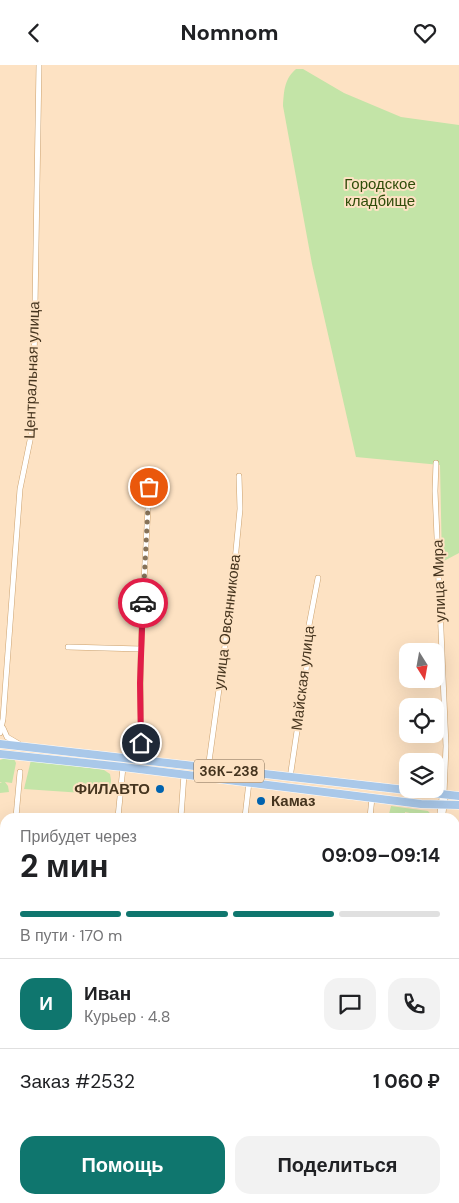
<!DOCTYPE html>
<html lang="ru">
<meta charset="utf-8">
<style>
body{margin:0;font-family:"DM Sans",sans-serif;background:#f2f2f2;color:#202124;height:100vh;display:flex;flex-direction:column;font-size:19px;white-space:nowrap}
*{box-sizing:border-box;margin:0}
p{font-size:16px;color:#757577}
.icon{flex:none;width:28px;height:28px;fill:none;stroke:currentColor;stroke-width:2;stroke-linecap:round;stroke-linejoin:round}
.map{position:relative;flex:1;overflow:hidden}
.sheet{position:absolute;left:0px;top:748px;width:460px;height:391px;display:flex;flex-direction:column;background:#fff;border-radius:15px 15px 0 0;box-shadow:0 5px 20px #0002}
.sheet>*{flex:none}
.needle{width:32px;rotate:169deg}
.buttons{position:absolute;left:399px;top:578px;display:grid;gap:10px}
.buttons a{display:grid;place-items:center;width:45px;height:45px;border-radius:10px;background:#fff;box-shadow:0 5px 20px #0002;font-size:25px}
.pin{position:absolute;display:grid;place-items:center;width:42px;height:42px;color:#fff;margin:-21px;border:2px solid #fff;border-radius:50%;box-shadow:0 1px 5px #0007}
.courier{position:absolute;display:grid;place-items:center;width:50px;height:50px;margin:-25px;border:4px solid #e11d48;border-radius:50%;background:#fff;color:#222;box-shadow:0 1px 6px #0007}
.headline em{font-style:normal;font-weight:700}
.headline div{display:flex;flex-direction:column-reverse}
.headline{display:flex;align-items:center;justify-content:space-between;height:85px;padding:0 20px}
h1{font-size:32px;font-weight:700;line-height:38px}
.bar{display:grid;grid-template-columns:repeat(4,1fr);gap:8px 5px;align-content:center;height:60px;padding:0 20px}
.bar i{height:6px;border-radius:4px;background:#e0e0e0}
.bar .active{background:#0f766e}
.bar p{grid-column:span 4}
.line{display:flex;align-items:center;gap:12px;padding:0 20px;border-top:1px solid #e0e0e0}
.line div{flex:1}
.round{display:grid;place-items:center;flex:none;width:52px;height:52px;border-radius:15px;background:#f2f2f2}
.button{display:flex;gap:10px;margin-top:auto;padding:10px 20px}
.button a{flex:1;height:58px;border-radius:15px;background:#0f766e;color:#fff;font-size:20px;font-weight:700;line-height:58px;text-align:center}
.button a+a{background:#f2f2f2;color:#202124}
header{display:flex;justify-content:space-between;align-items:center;height:65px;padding:0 20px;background:#fff;font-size:22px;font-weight:700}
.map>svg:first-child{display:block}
.green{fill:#c3e4a7}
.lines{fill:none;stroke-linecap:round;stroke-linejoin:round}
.street-casing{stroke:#cba16e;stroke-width:6}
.secondary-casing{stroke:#cba16e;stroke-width:9}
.primary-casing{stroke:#fff;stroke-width:9}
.street{stroke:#fff;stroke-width:5}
.secondary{stroke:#fff;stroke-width:8}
.primary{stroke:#a9c8e9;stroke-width:8}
.done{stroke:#867258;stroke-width:5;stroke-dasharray:0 9}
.route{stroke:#e11d48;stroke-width:6}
.poi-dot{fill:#0063af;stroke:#fde2c3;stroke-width:2}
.labels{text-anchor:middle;stroke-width:4;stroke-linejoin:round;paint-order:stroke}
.shield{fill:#fde2c3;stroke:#7d6950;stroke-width:1}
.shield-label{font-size:14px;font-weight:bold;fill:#46351f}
.park-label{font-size:15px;fill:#2f4c09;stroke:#fde2c3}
.street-label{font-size:15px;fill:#46351f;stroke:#fde2c3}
.poi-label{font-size:15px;font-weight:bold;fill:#46351f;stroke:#fde2c3;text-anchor:end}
</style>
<header><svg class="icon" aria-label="back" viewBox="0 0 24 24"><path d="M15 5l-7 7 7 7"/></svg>Nomnom<svg class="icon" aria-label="heart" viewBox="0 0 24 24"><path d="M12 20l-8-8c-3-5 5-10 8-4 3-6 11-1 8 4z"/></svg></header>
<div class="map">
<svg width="459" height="1138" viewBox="0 0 459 1138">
<rect width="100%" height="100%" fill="#fde2c3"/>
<g class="green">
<path d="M296 4H303L344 28 401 52 459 60V488L442 497 440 400 356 392 312 199 283 41C284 27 284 14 296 4Z"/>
<path d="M6 693 14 694 16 698 12 718 5 717 8 721 9 727 0 728V718L2 717H0V695Z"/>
<path d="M31 695 104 705 110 709 111 715 110 728H83L24 724Z"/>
<path d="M391 741 428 746 433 752H420V750L405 747V751L389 749Z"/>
</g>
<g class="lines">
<defs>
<g id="street">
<path d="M436 398 435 426 446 681 444 729"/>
<path d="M68 582 141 584"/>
<path d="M3 663 7 672 19 679"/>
<path d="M0 668 3 654 20 424 33 361 39 0"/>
<path d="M143 696C136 605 145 513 149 422"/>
<path d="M208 704 231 537 240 444 239 411"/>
<path d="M290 713 308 592 306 576 318 513"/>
<path d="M16 752 20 707"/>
<path d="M118 752 123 702"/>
<path d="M181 752 184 709"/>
<path d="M245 752 249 717"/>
<path d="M370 752 372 733"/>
<path d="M0 954 5 926"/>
<path d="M0 983H5"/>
<path d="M455 1039 459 1040"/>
<path d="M0 1068 5 1069"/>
<path d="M455 1133 459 1134"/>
<path d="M236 1134 253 1138"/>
</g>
<g id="secondary">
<path d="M441 752 444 729"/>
<path d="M395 1138V1134"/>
</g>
<g id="primary">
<path d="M0 679 459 731"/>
<path d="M0 689 123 702 421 739 459 740"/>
</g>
</defs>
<use href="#street" class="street-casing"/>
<use href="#secondary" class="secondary-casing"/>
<use href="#primary" class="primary-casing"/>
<use href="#street" class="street"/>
<use href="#secondary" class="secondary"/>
<use href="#primary" class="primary"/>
</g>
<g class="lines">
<path class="done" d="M143 538 149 422"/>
<path class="route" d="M141 678 140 618 143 538"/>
</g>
<g class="poi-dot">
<circle cx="160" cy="724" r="5"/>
<circle cx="261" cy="736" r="5"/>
</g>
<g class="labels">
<rect class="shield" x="194" y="694.5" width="70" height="23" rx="4"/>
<g class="shield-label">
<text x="229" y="711">36К-238</text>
</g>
<g class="park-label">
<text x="380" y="124">Городское<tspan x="380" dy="17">кладбище</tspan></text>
</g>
<g class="street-label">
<text transform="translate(32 305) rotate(-88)" y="5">Центральная улица</text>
<text transform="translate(439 516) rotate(-92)" y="5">улица Мира</text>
<text transform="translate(227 557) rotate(-83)" y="5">улица Овсянникова</text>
<text transform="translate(303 613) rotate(-83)" y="5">Майская улица</text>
</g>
<g class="poi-label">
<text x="150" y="729">ФИЛАВТО</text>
<text x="271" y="741" text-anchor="start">Камаз</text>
</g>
</g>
</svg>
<div class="buttons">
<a><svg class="needle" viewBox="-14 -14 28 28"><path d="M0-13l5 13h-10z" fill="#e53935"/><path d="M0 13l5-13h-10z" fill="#757577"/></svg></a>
<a><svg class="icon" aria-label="locate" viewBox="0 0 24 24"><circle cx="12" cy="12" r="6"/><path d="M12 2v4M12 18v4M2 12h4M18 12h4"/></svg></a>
<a><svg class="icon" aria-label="layers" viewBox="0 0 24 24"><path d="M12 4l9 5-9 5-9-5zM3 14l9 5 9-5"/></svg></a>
</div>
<div class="pin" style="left:149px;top:422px;background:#ea580c"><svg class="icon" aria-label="bag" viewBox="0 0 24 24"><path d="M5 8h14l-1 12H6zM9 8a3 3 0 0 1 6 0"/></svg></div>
<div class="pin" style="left:141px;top:678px;background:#1f2937"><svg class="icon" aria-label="home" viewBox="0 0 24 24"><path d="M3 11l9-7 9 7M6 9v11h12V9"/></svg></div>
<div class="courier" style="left:143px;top:538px"><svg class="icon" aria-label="car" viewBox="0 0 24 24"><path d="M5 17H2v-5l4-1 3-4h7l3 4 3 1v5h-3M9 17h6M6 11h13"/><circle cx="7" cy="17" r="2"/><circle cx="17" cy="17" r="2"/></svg></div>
<section class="sheet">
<div class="headline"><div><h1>2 мин</h1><p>Прибудет через</p></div><em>09:09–09:14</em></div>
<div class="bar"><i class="active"></i><i class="active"></i><i class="active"></i><i></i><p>В пути · 170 m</p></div>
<div class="line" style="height:90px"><b class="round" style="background:#0f766e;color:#fff">И</b><div><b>Иван</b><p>Курьер · 4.8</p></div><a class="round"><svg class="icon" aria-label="chat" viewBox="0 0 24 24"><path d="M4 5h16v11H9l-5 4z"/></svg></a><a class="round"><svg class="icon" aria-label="phone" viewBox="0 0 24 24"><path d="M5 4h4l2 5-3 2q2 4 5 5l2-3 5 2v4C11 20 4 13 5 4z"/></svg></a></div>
<div class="line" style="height:65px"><div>Заказ #2532</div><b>1 060 ₽</b></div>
<div class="button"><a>Помощь</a><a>Поделиться</a></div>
</section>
</div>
